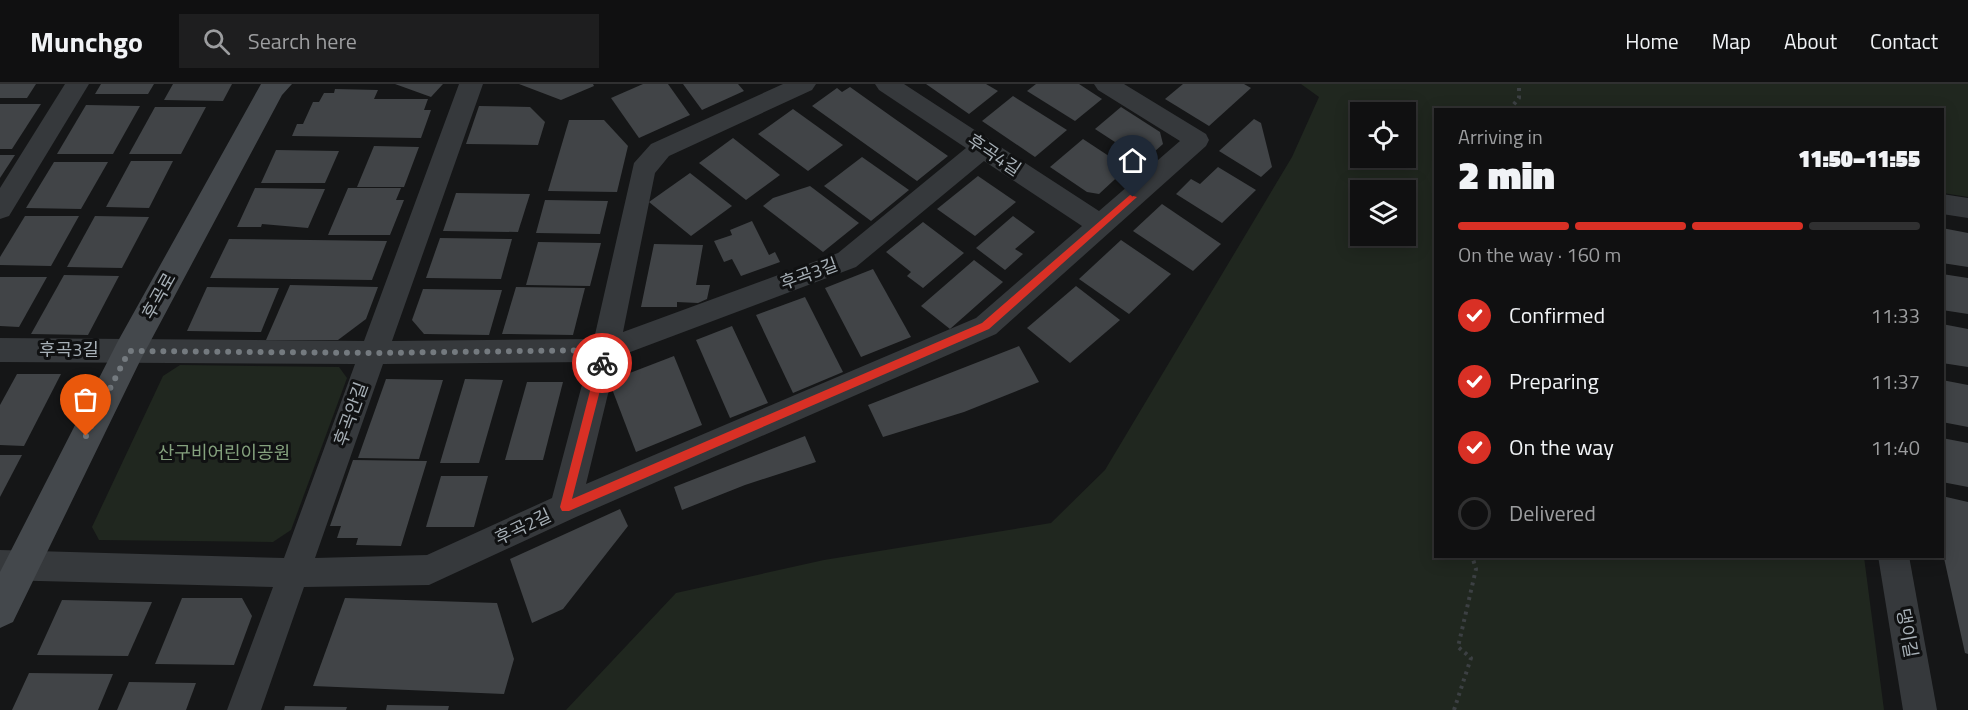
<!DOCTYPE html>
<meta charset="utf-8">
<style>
body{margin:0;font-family:"Titillium Web","Noto Sans KR",sans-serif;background:#1e1e1f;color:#f1f3f6;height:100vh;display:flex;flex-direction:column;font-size:22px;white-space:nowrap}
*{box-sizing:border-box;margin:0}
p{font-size:20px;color:#9c9d9f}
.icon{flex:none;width:33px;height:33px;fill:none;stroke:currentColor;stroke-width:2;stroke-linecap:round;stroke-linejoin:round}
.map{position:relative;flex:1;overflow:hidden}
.panel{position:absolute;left:1434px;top:24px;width:510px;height:450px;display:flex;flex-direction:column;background:#101011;border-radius:0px;box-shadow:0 3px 15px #0003,0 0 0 2px #303031}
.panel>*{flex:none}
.controls{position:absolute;left:1350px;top:18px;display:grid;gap:12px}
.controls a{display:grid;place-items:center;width:66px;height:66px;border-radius:0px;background:#101011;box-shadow:0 3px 15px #0003,0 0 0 2px #303031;font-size:30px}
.pin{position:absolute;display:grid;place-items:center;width:51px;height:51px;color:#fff;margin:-62px -26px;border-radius:50% 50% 50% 0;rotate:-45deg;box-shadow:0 0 6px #0007}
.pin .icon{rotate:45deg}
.courier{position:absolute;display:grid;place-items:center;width:60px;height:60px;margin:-30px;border:4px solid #d93025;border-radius:50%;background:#fff;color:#222;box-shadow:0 2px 8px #0007}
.headline em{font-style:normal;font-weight:800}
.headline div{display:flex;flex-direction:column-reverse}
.headline{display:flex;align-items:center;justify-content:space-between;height:102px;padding:0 24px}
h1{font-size:39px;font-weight:800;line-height:45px}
.bar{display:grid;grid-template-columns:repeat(4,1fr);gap:9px 6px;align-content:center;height:72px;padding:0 24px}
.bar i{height:8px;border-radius:4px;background:#303031}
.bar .active{background:#d93025}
.bar p{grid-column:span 4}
ol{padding:0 24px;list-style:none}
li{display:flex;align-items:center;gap:18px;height:66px}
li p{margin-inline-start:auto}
li .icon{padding:6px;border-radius:50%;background:#d93025;color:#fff;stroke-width:4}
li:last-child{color:#9c9d9f}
li i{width:33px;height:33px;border:3px solid #303031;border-radius:50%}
header{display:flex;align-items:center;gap:36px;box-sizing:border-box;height:84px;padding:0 30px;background:#101011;border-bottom:2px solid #303031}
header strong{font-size:28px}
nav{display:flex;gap:33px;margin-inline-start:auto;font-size:21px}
.search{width:420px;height:54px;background:#1e1e1f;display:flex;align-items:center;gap:15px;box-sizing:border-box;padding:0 21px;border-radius:0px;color:#9c9d9f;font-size:22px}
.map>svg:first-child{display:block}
.green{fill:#20271f;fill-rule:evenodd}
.building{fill:#414447}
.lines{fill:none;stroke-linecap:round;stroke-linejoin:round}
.path{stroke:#3c4043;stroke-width:4;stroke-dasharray:3 4.5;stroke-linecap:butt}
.street{fill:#36393c;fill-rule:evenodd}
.secondary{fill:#44484c;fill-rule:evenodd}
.route{fill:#d93025}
.done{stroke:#747a7f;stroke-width:6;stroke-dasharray:0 10.8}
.labels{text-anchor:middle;stroke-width:6;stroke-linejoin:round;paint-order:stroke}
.street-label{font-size:18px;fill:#a7b0b7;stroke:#101112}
.park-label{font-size:18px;fill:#85a27e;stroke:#101112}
</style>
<header>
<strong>Munchgo</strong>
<div class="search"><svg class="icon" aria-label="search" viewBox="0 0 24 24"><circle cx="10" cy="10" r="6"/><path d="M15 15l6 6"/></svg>Search here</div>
<nav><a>Home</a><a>Map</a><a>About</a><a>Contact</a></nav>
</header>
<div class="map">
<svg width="1968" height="626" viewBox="0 0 1968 626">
<rect width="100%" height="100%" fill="#151617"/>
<g class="green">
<path d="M1301 0H1968V113L1943 109 1942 26H1436V472L1864 473 1884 626H566L676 509 824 476 1051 439 1105 386 1292 73 1319 13ZM1406 28V74H1360V28ZM1406 106V152H1360V106Z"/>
<path d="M180 281 339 283 347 294 291 446 273 458 99 456 92 443 163 292Z"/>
</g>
<g class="building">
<path d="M0 0H36L27 14H0Z"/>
<path d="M101 0H154L148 10H95Z"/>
<path d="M173 0H232L223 17 164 16Z"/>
<path d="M395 0H443L431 13Z"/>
<path d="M519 0H593L594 2 561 16Z"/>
<path d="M643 0H668L690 31 639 54 611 14Z"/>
<path d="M683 0H738L744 7 702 26Z"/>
<path d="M926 0H986L998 7 969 30Z"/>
<path d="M1036 0H1079L1102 15 1075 37 1027 7Z"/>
<path d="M1183 0H1244L1251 4 1209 42 1165 15Z"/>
<path d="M850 3 895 35 948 72 917 97 812 22 837 4 842 8Z"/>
<path d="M335 5 378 6 374 15H428L424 26H431L421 54 292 52 297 40H303L313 18H319L324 9H334Z"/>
<path d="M1013 12 1067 46 1035 73 982 37Z"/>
<path d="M0 20H41L12 65H0Z"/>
<path d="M86 21 140 22 113 70H57Z"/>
<path d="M479 22 530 23 545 38 538 61 466 60Z"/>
<path d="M155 23H206L181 70H129Z"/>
<path d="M1121 23 1160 48 1163 60 1144 77 1095 45Z"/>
<path d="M793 25 843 61 808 87 758 50Z"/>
<path d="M1254 35 1261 39 1272 83 1261 93 1219 67Z"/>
<path d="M569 36H604L628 62 617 108 548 107Z"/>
<path d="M733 54 780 91 746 116 699 79Z"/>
<path d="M1083 55 1127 84 1099 110 1087 108 1050 83Z"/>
<path d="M374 62 419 63 404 103H357Z"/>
<path d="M276 66 339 67 325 99H261Z"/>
<path d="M0 71H15L0 94Z"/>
<path d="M862 73 909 106 871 137 824 102Z"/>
<path d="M131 77H173L149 124 106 123Z"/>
<path d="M54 78H108L81 125 26 124Z"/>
<path d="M1218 83 1256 106 1222 139 1176 110 1191 95 1200 100Z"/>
<path d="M690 89 732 122 691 152 649 118Z"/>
<path d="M978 92 1016 118 975 152 937 125Z"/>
<path d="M810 102 859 139 823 168 763 122 773 114Z"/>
<path d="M255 104 325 105 308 144 262 140 261 143H237Z"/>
<path d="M348 104H401L396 116H404L390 151H328Z"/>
<path d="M456 109 530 110 518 148 443 147Z"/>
<path d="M545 116 608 117 600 150 536 149Z"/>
<path d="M1162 120 1221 160 1193 187 1133 147Z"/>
<path d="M25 132H79L51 182 0 181V173Z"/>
<path d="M95 132 149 133 122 184 67 183Z"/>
<path d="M1013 132 1035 148 1015 165 1023 170 1005 186 976 164Z"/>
<path d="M752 137 769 171 775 168 780 178 741 192 732 175 724 178 714 157 732 151 730 146Z"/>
<path d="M923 138 964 169 923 204 907 192 911 188 886 168Z"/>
<path d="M1942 144 1968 149V183L1942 179Z"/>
<path d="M440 154 512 155 501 195 426 194Z"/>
<path d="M229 155 387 157 372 196 210 194Z"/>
<path d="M1121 156 1171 190 1129 230 1079 195Z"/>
<path d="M538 158 601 159 590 202 526 201Z"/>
<path d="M654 160 703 161 696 201H710L707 215 698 219 677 218V223H641Z"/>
<path d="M974 176 1003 198 950 245 921 222Z"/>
<path d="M873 185 911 253 861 273 825 204Z"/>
<path d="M1942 190 1968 194V230L1942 226Z"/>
<path d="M64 191 119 192 88 251 31 250Z"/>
<path d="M0 193H47L19 243 0 242Z"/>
<path d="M290 201 378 203 366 235 338 256H266Z"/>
<path d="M1076 202 1120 236 1070 279 1027 244Z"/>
<path d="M207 203 279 204 261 248 187 247Z"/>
<path d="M516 203 585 204 573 251 502 250Z"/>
<path d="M423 205 502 206 489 251 424 250 412 236Z"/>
<path d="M805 213 843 288 793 309 756 231Z"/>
<path d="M1942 240 1968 245V283L1942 279Z"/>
<path d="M732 242 768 319 730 334 696 256Z"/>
<path d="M1019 262 1039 298 964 328 883 353 868 321Z"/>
<path d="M674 272 702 341 636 368 609 297Z"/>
<path d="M17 290H61L24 362 0 361V321Z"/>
<path d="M386 295 443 296 419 375 358 374Z"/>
<path d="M465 295 503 296 479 379H440Z"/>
<path d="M1942 296 1968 301V343L1942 338Z"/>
<path d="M527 298H563L543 376H505Z"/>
<path d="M805 352 816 378 745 401 682 426 674 403Z"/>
<path d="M1942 354 1968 359V403L1942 398Z"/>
<path d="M0 371H22L0 413Z"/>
<path d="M353 376 427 377 401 462 356 461 358 454H337L341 442H330Z"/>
<path d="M441 392H488L474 443H426Z"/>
<path d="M1942 412 1968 418V570L1965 569 1942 465Z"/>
<path d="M620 425 628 442 563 525 532 539 510 475Z"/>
<path d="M182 514H242L252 532 234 581 155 580Z"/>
<path d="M345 514 497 519 514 575 504 610 313 602Z"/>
<path d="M62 516 152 518 128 572 37 571Z"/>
<path d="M29 589 113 590 98 626H12Z"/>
<path d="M129 598 196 599 186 626H117Z"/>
<path d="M387 621 449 622 448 626H386Z"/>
<path d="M285 622 347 623 346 626H284Z"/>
</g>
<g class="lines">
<g class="path">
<path d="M1509 26 1519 14V0"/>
<path d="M1454 626 1471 574 1458 563 1476 485 1472 472"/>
</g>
<g class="street">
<path d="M65 0H89L9 132 0 135V104Z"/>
<path d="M459 0H483L392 257 594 255 634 79 651 60 783 0H816L812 6 669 72 655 89 623 248 838 169 966 64 879 6 875 0H904L1099 127 1180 57 1098 6 1094 0H1124L1206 50 1209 56 1206 62 996 250 576 433 429 501 304 503 261 626H227L273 503 0 496V466L284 474 355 280 0 278V254L364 257ZM984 77 1082 142 976 234 586 400 617 273 856 183ZM588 278 552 414 427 471 315 474 383 280Z"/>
<path d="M1942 110 1968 114V134L1942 130Z"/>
<path d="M1878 472H1909L1937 626H1903Z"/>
</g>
<path class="secondary" d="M261 0H292L282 11 141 275 13 538 0 544V488L118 257Z"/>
</g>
<path class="route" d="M1130 111 1137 113 989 245 569 427H562L560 423 598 276 602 275 607 279 572 415 982 239Z"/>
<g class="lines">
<path class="done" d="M86 352 129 267 373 269 605 266 602 279"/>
</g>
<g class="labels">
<g class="street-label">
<text transform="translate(994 71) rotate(34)" y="6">후곡4길</text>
<text transform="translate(809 190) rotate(-20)" y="6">후곡3길</text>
<text transform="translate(159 212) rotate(-61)" y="6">후곡로</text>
<text x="69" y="272">후곡3길</text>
<text transform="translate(351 330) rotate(-70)" y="6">후곡안길</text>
<text transform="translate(523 443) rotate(-25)" y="6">후곡2길</text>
<text transform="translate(1907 549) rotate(80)" y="6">댕이길</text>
</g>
<g class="park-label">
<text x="224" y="375">산구비어린이공원</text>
</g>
</g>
</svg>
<div class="controls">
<a><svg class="icon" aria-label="locate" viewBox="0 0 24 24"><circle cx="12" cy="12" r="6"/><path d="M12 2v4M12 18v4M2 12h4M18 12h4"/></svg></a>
<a><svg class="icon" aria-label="layers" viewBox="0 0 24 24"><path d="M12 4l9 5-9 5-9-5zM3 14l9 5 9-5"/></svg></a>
</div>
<div class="pin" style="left:86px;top:352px;background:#ea580c"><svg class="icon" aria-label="bag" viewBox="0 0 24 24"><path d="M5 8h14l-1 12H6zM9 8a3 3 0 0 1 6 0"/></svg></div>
<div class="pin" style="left:1133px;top:113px;background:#1f2937"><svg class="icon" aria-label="home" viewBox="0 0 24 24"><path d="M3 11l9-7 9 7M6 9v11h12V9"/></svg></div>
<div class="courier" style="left:602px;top:279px"><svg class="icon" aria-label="bike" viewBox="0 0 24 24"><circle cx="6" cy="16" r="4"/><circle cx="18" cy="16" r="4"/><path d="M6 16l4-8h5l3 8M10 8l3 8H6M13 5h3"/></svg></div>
<section class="panel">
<div class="headline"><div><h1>2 min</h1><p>Arriving in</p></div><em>11:50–11:55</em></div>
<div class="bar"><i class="active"></i><i class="active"></i><i class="active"></i><i></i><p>On the way · 160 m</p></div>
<ol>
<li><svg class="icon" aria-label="check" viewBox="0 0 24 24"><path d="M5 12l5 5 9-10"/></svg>Confirmed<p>11:33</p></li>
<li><svg class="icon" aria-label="check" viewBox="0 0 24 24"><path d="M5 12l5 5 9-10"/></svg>Preparing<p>11:37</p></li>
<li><svg class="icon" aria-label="check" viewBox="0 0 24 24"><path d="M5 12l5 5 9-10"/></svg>On the way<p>11:40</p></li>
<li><i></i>Delivered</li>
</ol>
</section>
</div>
